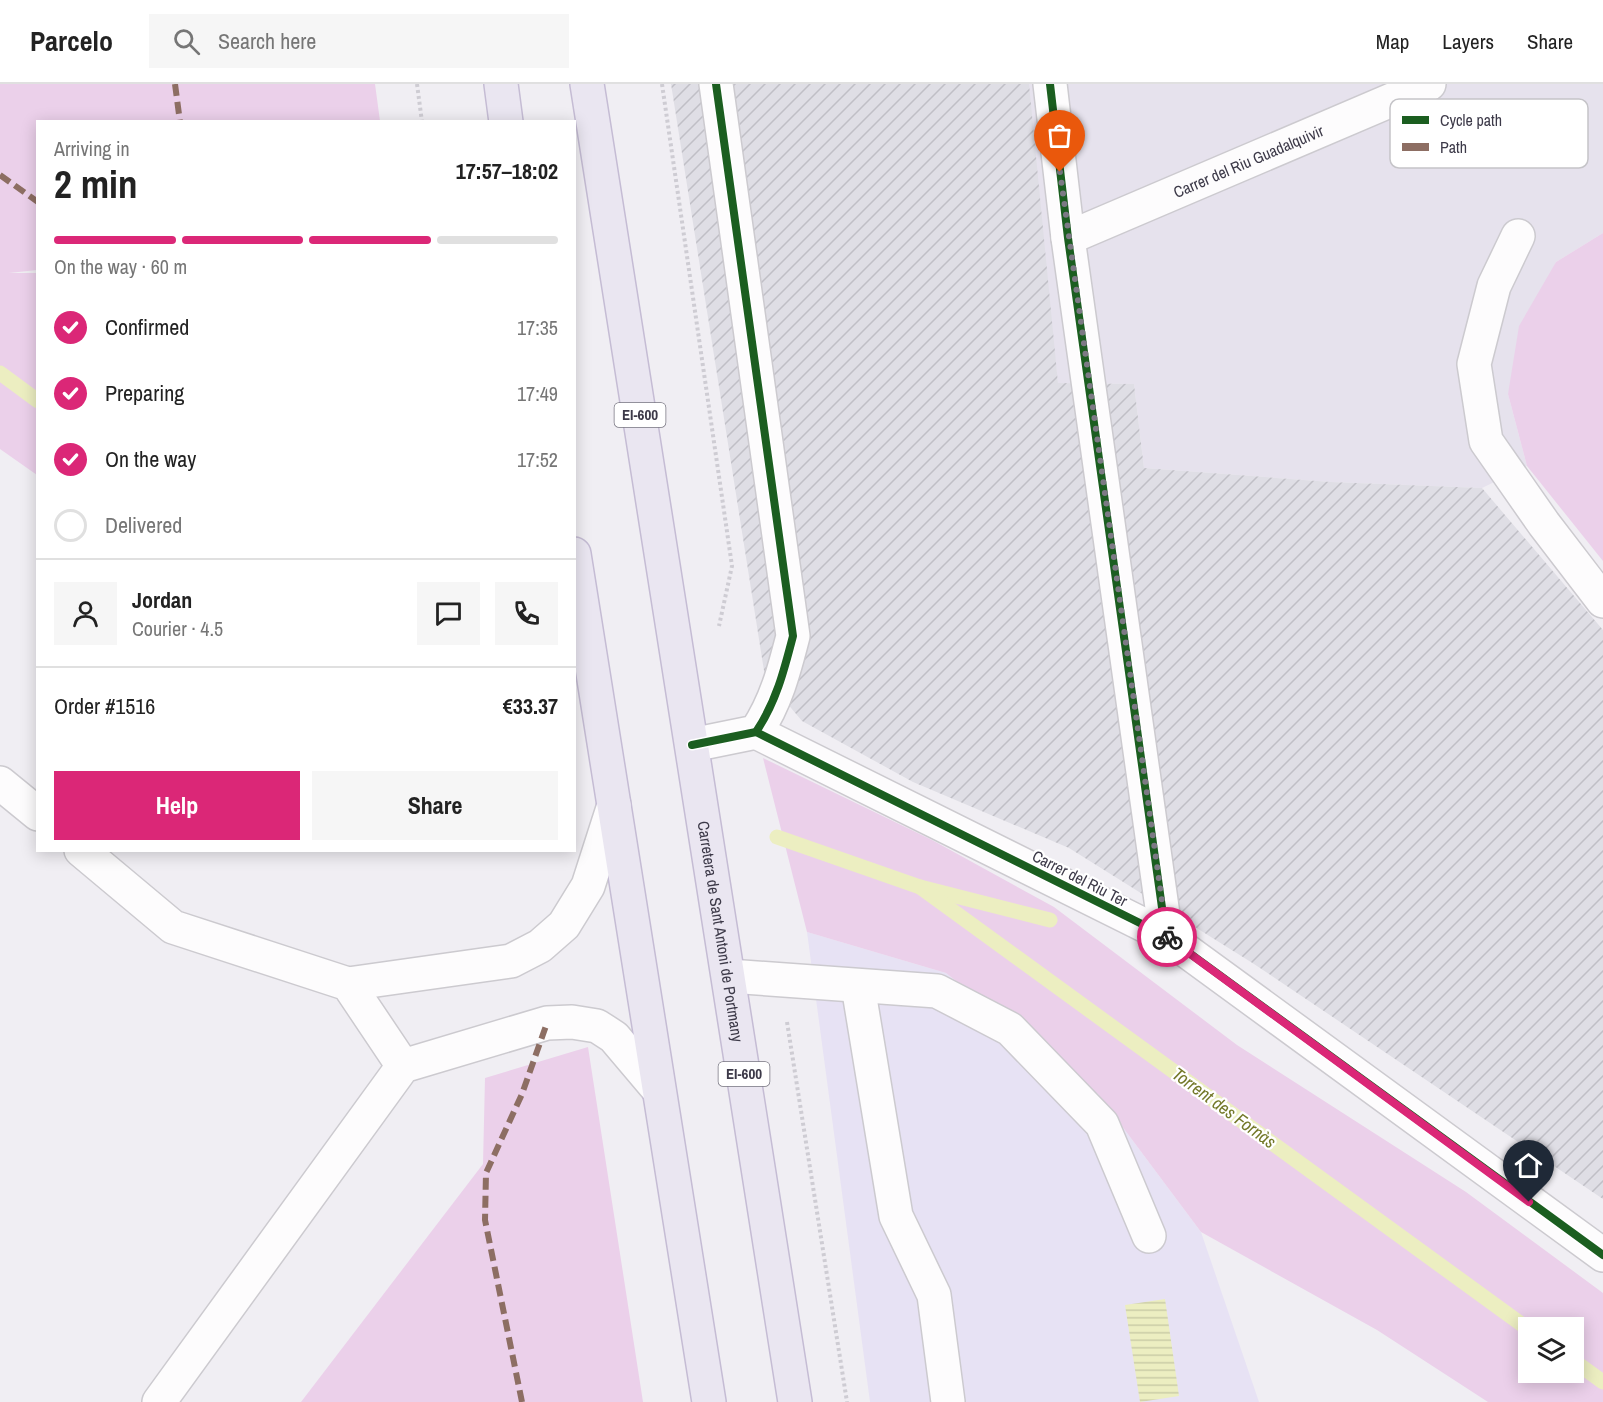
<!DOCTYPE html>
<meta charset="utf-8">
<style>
body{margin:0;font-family:"Archivo Narrow",sans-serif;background:#f6f6f6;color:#222;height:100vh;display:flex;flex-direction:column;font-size:22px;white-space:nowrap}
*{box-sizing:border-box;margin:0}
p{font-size:20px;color:#767676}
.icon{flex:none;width:33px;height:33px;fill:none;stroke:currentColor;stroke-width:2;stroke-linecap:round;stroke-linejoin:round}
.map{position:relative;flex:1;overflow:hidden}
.sheet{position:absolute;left:36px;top:36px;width:540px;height:732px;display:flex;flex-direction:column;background:#fff;border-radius:0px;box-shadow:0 3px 15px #0003}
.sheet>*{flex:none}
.tools{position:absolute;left:1518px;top:1233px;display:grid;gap:12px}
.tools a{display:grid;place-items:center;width:66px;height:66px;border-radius:0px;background:#fff;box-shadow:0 3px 15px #0003;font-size:30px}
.pin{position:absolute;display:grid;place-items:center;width:51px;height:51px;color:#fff;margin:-62px -26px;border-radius:50% 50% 50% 0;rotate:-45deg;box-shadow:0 0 6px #0007}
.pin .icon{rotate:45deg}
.courier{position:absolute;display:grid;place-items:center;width:60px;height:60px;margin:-30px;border:4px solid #db2777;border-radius:50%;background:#fff;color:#222;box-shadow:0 2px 8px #0007}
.headline em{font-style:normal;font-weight:700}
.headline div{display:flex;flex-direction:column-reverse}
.headline{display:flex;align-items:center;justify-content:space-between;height:102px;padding:0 18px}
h1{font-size:39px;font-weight:700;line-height:45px}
.bar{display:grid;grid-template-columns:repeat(4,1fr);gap:9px 6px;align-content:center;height:72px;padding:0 18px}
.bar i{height:8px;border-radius:4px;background:#e0e0e0}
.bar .selected{background:#db2777}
.bar p{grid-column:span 4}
.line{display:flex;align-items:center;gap:15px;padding:0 18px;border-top:2px solid #e0e0e0}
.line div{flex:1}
.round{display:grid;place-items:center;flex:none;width:63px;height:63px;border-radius:0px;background:#f6f6f6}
ol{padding:0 18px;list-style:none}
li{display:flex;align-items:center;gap:18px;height:66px}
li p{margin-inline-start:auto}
li .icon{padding:6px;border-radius:50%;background:#db2777;color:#fff;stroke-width:4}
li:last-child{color:#767676}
li i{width:33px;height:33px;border:3px solid #e0e0e0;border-radius:50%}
.cta{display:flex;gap:12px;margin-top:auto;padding:12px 18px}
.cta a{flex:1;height:69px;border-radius:0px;background:#db2777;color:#fff;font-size:24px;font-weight:700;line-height:69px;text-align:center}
.cta a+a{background:#f6f6f6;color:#222}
header{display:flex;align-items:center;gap:36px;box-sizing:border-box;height:84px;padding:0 30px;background:#fff;border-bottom:2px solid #e0e0e0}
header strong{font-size:28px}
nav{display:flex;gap:33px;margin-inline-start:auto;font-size:21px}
.search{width:420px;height:54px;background:#f6f6f6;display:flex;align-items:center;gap:15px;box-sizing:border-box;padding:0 21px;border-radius:0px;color:#767676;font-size:22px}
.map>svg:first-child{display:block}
.residential{fill:#e6e2ed}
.commercial{fill:#e7e2f4}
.industrial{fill:url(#industrial-furrows)}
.grass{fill:#ebd0ea;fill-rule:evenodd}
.water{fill:url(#water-rules)}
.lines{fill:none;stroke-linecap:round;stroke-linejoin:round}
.stream{stroke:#eceec1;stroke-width:15}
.minor-casing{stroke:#cccacf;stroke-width:36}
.major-casing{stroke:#c5bcd4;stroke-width:36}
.path{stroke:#ceccd3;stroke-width:4;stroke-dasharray:3 3;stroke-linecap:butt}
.minor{stroke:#fdfcfd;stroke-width:33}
.major{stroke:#eae6f1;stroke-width:33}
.quiet{stroke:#8d6e63;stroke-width:6;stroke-dasharray:12 6;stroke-linecap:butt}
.cycleway-casing{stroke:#fff;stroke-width:11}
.cycleway{stroke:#1b5e20;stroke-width:8}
.done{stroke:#7c7984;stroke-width:6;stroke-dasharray:0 10.8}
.route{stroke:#db2777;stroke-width:8}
.labels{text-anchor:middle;stroke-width:4.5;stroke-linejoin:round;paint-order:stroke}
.shield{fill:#fff;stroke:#777580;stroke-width:1.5}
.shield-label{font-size:15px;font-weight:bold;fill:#3d3a49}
.street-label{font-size:16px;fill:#3d3a49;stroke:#fff}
.water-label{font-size:18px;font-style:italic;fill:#74792a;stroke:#fff}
.key{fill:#fff;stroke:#c5c4c8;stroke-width:1.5}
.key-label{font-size:16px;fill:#3d3a49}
</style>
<header>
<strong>Parcelo</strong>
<div class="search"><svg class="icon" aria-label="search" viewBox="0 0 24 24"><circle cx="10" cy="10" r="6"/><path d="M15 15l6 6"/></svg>Search here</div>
<nav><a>Map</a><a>Layers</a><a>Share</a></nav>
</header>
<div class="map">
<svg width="1603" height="1318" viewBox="0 0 1603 1318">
<defs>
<pattern id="industrial-furrows" width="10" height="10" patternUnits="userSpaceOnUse" patternTransform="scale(1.5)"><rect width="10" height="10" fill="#dfdee5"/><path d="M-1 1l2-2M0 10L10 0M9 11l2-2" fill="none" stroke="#c0bfc6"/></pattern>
<pattern id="water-rules" width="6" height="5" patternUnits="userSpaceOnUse" patternTransform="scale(1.5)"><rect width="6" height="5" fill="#eceec1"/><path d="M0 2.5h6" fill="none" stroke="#cbcda7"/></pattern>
</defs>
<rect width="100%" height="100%" fill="#f0eef3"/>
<path class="residential" d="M1022 0H1603V149L1556 178 1508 310 1527 382 1482 404 1331 398 1144 384 1134 300 1058 299Z"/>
<path class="commercial" d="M807 848 946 889 1098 1010 1201 1148 1259 1318H870Z"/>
<path class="industrial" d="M671 0H1029L1058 299 1134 300 1144 384 1331 398 1482 404 1603 546V1115L1254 880 1069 764 913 698 802 637 765 593Z"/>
<g class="grass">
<path d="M0 0H375L380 37 38 38 37 186 9 189H37V391L0 365Z"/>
<path d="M1603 149V477L1527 382 1508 310 1519 242 1556 178Z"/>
<path d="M763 674 932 756 1054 823 1237 961 1466 1108 1603 1209V1318H1488L1377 1246 1201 1148 1098 1010 946 889 807 848ZM1528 1244H1574V1288H1528Z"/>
<path d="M588 963 643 1318H301L483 1080 485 994Z"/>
</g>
<path class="water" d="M1165 1215 1179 1312 1140 1318 1125 1221Z"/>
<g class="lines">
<g class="stream">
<path d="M0 289 38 317"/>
<path d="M777 753 920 803 1050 836"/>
<path d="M920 803 1528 1245"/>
<path d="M1574 1277 1603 1298"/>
</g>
<defs>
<g id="minor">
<path d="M1050 0 1068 154 1166 852"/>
<path d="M1518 152 1494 202 1474 280 1486 357 1544 440 1603 517"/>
<path id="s1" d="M1068 154 1429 0"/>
<path d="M756 648 1166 852 1603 1171"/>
<path d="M692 661 756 648C776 618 784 587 793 552L716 0"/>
<path d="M0 699 38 730"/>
<path d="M81 766 173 843 348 900 403 982"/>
<path d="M729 892 937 907 1010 945 1102 1040 1149 1152"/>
<path d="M348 900 511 877 540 862 564 841 588 802 614 721"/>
<path d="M858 902 896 1132 934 1211 948 1318"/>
<path d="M159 1318 403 982 547 939 572 938 597 942 614 953 658 1005"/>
</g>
<g id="major">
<path d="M501 0 506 38"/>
<path id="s2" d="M587 0 795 1318"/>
<path d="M574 470 709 1318"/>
</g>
</defs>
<use href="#minor" class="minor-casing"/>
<use href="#major" class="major-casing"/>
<g class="path">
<path d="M417 0 422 38"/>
<path d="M662 0 732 482 719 542"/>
<path d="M787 938 847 1318"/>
</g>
<use href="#minor" class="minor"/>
<use href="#major" class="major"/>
<g class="quiet">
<path d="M175 0 180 38"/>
<path d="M0 91 38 118"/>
<path d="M522 1318 485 1136 486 1089 522 1010 547 939"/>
</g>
<defs>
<g id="cycleway">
<path d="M1050 0 1068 154 1166 852"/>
<path d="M756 648 1166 852 1603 1171"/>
<path d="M692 661 756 648C776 618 784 587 793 552L716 0"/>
</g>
</defs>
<use href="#cycleway" class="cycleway-casing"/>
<use href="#cycleway" class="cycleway"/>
</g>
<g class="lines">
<path class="done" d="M1060 88 1167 853"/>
<path class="route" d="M1167 853 1529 1118"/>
</g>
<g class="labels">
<g class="shield">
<rect x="614.5" y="319" width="51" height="24" rx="4.5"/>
<rect x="718.5" y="978" width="51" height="24" rx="4.5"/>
</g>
<g class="shield-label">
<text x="640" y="336">EI-600</text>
<text x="744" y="995">EI-600</text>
</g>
<g class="street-label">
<text dy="6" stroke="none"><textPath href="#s1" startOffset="196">Carrer del Riu Guadalquivir</textPath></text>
<text transform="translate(1080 794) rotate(27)" y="6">Carrer del Riu Ter</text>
<text dy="6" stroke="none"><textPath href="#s2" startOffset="858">Carretera de Sant Antoni de Portmany</textPath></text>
</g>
<g class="water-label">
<text transform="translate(1224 1024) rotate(36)" y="6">Torrent des Fornàs</text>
</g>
</g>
<rect x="1390" y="15" width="198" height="69" rx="9" class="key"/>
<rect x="1402" y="32" width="27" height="8" fill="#1b5e20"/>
<rect x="1402" y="59" width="27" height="8" fill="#8d6e63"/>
<g class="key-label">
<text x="1440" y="42">Cycle path</text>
<text x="1440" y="69">Path</text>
</g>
</svg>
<div class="tools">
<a><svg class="icon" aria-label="layers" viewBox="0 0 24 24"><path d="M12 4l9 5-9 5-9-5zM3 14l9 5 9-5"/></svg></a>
</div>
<div class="pin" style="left:1060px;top:88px;background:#ea580c"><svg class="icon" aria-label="bag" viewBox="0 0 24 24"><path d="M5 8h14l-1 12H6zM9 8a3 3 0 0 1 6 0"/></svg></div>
<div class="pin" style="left:1529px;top:1118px;background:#1f2937"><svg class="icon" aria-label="home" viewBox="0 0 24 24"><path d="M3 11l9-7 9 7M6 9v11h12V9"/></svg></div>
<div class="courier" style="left:1167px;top:853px"><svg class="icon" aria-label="bike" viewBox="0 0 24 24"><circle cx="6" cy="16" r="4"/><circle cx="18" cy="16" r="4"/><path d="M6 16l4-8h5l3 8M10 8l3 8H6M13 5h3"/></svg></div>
<section class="sheet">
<div class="headline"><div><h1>2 min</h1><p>Arriving in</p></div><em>17:57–18:02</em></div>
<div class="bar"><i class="selected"></i><i class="selected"></i><i class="selected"></i><i></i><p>On the way · 60 m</p></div>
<ol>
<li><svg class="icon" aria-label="check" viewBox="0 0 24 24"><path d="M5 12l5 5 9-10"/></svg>Confirmed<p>17:35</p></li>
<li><svg class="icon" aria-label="check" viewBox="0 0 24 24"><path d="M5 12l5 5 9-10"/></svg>Preparing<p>17:49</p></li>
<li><svg class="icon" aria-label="check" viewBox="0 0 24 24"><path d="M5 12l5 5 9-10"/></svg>On the way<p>17:52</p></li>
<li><i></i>Delivered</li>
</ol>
<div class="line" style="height:108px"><a class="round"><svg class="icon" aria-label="person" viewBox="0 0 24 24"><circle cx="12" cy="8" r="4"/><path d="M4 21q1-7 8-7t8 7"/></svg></a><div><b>Jordan</b><p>Courier · 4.5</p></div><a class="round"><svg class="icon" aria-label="chat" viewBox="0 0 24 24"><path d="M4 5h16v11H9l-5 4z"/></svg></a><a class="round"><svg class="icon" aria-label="phone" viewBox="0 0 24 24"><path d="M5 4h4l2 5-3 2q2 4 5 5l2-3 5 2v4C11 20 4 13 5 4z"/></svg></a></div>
<div class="line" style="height:78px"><div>Order #1516</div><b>€33.37</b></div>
<div class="cta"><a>Help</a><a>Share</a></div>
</section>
</div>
